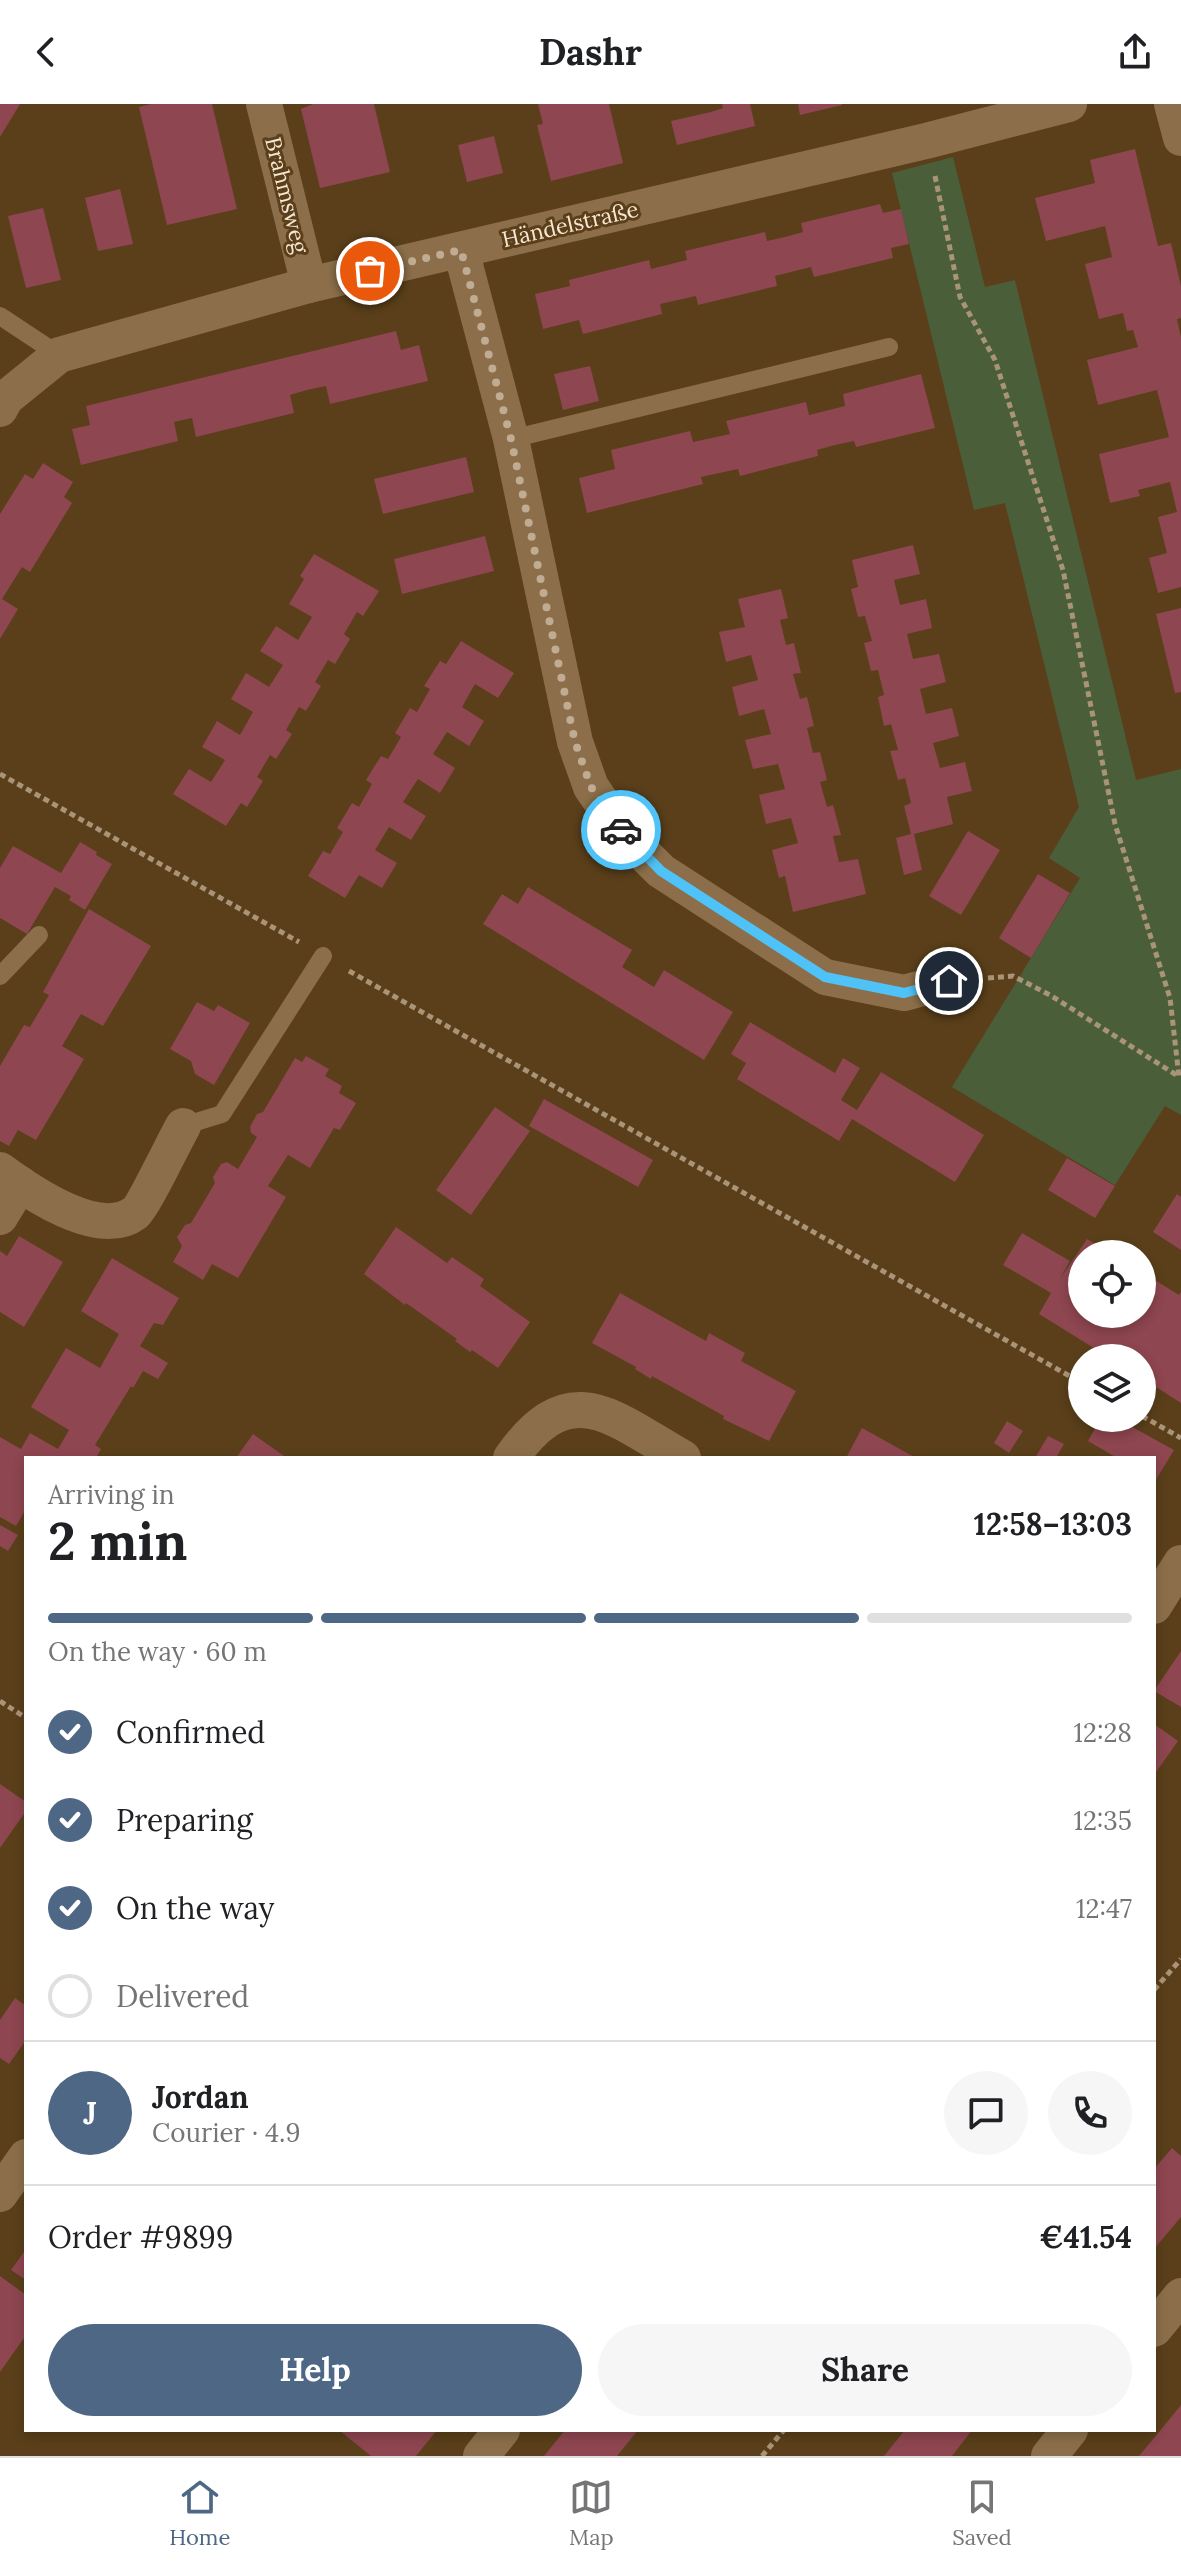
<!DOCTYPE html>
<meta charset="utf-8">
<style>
body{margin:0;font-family:Lora,serif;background:#f6f6f6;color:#202124;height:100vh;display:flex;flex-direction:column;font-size:30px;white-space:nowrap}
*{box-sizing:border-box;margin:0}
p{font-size:26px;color:#757577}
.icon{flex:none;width:44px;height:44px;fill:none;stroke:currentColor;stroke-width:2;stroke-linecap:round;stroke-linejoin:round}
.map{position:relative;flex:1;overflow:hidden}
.sheet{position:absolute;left:24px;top:1352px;width:1132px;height:976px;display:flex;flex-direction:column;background:#fff;border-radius:0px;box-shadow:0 4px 12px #0003}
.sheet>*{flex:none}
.fabs{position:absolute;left:1068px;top:1136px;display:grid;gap:16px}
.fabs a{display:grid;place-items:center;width:88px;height:88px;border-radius:50%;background:#fff;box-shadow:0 4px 12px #0003;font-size:40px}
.pin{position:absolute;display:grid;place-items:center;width:68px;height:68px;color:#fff;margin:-34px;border:4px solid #fff;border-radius:50%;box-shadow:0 2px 8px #0007}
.courier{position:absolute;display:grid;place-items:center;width:80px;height:80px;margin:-40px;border:6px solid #4fc3f7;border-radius:50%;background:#fff;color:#222;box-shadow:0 2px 10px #0007}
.head em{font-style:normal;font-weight:700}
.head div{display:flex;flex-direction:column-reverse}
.head{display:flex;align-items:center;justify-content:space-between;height:136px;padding:0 24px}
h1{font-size:52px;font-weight:700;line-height:60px}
.bar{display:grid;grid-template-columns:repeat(4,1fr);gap:12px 8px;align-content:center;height:96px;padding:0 24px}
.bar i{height:10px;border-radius:6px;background:#e0e0e0}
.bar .active{background:#4d6785}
.bar p{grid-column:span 4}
.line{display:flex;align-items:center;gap:20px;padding:0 24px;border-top:2px solid #e0e0e0}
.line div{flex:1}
.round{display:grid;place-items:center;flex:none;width:84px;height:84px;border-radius:42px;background:#f6f6f6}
ol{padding:0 24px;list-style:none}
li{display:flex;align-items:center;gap:24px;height:88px}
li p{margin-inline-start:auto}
li .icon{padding:8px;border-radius:50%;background:#4d6785;color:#fff;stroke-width:4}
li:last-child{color:#757577}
li i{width:44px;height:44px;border:4px solid #e0e0e0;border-radius:50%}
.button{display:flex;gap:16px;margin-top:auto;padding:16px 24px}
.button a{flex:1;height:92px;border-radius:48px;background:#4d6785;color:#fff;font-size:32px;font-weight:700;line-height:92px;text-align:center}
.button a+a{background:#f6f6f6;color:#202124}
header{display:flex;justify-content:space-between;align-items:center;height:104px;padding:0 24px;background:#fff;font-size:36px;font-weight:700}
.dock{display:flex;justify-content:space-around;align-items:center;height:112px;border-top:2px solid #e0e0e0;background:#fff;font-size:22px;color:#757577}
.dock a{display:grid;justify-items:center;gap:4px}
.dock .active{color:#4d6785}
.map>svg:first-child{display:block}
.green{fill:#4a5f39}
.building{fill:#8e4650}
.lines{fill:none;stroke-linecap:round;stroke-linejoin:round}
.path{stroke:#a99477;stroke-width:5;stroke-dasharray:6 4;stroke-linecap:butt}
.service{stroke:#8c6f4a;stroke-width:18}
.minor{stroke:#8c6f4a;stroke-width:36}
.done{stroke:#c0ac92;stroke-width:8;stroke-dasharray:0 14.4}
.route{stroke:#4fc3f7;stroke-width:10}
.labels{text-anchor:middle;stroke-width:6;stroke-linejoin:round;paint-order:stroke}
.street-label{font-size:22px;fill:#f7e6d2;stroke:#5a3f1a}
</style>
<header><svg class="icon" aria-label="back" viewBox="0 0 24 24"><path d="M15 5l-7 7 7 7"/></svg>Dashr<svg class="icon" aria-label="share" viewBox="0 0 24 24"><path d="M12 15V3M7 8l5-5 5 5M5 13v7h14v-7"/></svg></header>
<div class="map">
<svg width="1181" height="2352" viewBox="0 0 1181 2352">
<rect width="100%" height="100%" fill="#5a3f1a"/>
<path class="green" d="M953 53 985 183 1015 176 1136 676 1181 665V1011L1165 1002 1115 1081 952 983 1080 774 1049 754 1079 703 1005 399 974 406 892 69Z"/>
<g class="building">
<path d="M0 0H20L0 33Z"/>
<path d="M151 0H212L237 105 167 121 139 3Z"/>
<path d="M313 0H374L390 68 320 84 301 5Z"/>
<path d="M538 0H609L623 59 551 77 537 21 543 20Z"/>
<path d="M722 0H750L755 22 677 41 671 17 711 8 723 4Z"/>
<path d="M798 0H842V1L800 11Z"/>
<path d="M494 32 503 69 467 78 458 41Z"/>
<path d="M1135 45 1158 142 1171 139 1181 182V214L1177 215 1181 233V483L1158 489 1149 454 1167 449 1158 413 1177 408 1170 378 1138 386 1140 392 1110 399 1099 350 1169 333 1157 286 1098 301 1087 256 1138 243 1133 226 1127 227 1123 209 1099 215 1085 160 1112 153 1105 122 1046 137 1035 94 1095 79 1090 56Z"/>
<path d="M120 85 133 140 98 147 85 94Z"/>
<path d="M880 100 883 109 901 105 909 140 891 144 893 154 814 173 811 163 775 172 777 182 698 201 696 192 660 200 662 210 583 230 579 216 543 225 535 190 570 182 569 176 649 156 651 165 687 156 685 147 765 128 767 137 785 133 803 128 801 119Z"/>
<path d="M43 104 61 176 26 184 8 112Z"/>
<path d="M396 227 401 246 419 241 428 277 330 300 326 282 307 286 290 291 294 309 196 333 192 314 174 318 178 337 81 361 72 325 90 321 86 302Z"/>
<path d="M590 262 599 297 563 306 554 270Z"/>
<path d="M921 270 935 324 856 343 854 337 835 341 817 346 818 352 740 372 738 365 701 373 703 380 587 409 579 374 615 365 611 346 690 327 693 338 730 330 726 317 806 298 809 311 845 302 843 290Z"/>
<path d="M466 353 474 388 383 410 374 375Z"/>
<path d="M43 359 73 378 64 393 72 399 30 468 22 463 2 495 18 505 0 535V410L25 370 33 375Z"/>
<path d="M485 432 494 467 402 490 394 455Z"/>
<path d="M913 441 920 470 894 476 900 501 926 495 932 524 907 530 913 555 939 550 946 578 920 585 926 610 952 604 959 632 933 639 940 664 965 658 972 687 947 693 953 720 914 730 922 766 904 771 896 734 911 730 904 702 911 699 905 674 898 676 890 647 898 646 891 620 884 622 878 593 884 591 878 566 871 567 864 539 872 537 865 512 858 513 851 485 858 483 852 456Z"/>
<path d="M314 450 379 487 363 512 357 508 344 530 350 535 335 560 328 556 315 578 321 582 306 607 299 603 286 626 292 630 276 655 270 651 257 673 263 677 247 703 241 699 226 722 173 690 189 665 211 678 225 656 202 643 217 617 240 631 253 608 231 595 246 569 269 583 283 561 260 547 276 522 298 536 312 513 289 500 304 475 300 472Z"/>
<path d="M781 485 788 514 780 516 786 541 794 539 801 569 793 570 800 595 807 593 814 622 807 624 813 649 820 648 827 676 820 678 827 703 833 701 841 731 833 732 839 758 858 755 866 790 793 808 785 772 779 774 772 746 798 739 791 714 766 720 759 691 785 685 778 660 753 665 745 636 771 630 764 605 739 612 732 583 758 576 751 551 726 558 719 528 745 523 738 495Z"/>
<path d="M1181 504V588L1175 589 1156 510Z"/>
<path d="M461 537 514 569 498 594 475 580 462 603 484 617 469 642 447 628 433 650 455 664 440 689 418 675 403 698 426 712 411 736 389 723 375 746 397 759 382 784 359 771 345 794 308 772 323 747 330 750 343 728 337 724 352 699 359 703 372 680 366 676 381 652 388 655 401 633 395 629 410 604 417 608 430 585 424 582 440 557 446 560Z"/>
<path d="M968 727 1000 746 961 811 929 792Z"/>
<path d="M80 738 97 748 96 751 112 760 85 806 69 796 71 792 55 783 27 830 0 814V764L13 742 61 769Z"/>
<path d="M1038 770 1070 789 1031 854 999 834Z"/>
<path d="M528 783 632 846 622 863 654 883 664 866 733 908 704 956 483 820 502 790 518 800Z"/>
<path d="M89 805 151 842 103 922 81 910 62 942 84 955 36 1036 18 1026 9 1042 0 1037V962L24 921 30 923 49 891 43 888Z"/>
<path d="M197 898 214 907 218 901 250 919 214 981 195 970 191 957 170 945Z"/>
<path d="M750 918 835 969 843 954 860 964 841 996 857 1006 881 968 984 1031 955 1078 852 1015 839 1037 737 975 746 959 731 950Z"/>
<path d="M306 952 329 965 325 972 342 982 339 989 356 999 340 1026 334 1024 310 1064 288 1051 268 1082 286 1093 238 1174 212 1160 203 1176 173 1158 182 1142 177 1133 185 1121 191 1119 215 1079 213 1073 221 1060 227 1058 238 1065 257 1033 251 1029 250 1023 257 1010 263 1008 295 954 302 958Z"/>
<path d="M544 995 653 1056 638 1083 529 1022Z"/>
<path d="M495 1003 530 1027 471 1111 436 1086Z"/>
<path d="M1067 1054 1115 1082 1095 1114 1048 1086Z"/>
<path d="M1177 1090 1181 1093V1146L1153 1128Z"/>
<path d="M396 1123 447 1159 452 1153 484 1175 480 1182 530 1218 498 1264 472 1246 470 1248 455 1237 457 1235 406 1199 405 1201 364 1170Z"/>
<path d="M1022 1129 1070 1157 1060 1175 1087 1135 1112 1150H1082V1210H1142V1168L1179 1191 1181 1188V1299L1142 1274V1254H1110L1039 1210 1051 1189 1003 1161Z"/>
<path d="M19 1132 63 1158 24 1223 0 1208V1147L7 1152Z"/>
<path d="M112 1154 179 1194 163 1221 154 1219 140 1242 168 1259 158 1275 143 1267 133 1284 131 1282 95 1341 101 1345 96 1354H26V1405L16 1422 0 1413V1333L21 1345 30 1329 58 1345 69 1326 31 1303 66 1244 100 1264 119 1230 81 1207Z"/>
<path d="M620 1189 706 1237 709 1229 745 1249 741 1257 796 1287 769 1337 723 1315 724 1312 652 1272 651 1275 635 1265 636 1263 592 1239Z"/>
<path d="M1101 1314H1116L1174 1346 1154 1379V1354H1117L1088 1337Z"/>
<path d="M1007 1317 1023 1327 1009 1349 994 1339Z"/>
<path d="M862 1324 916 1354H846Z"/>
<path d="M253 1330 287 1354H236Z"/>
<path d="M1048 1332 1064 1340 1056 1354H1035Z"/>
<path d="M0 1421 18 1431 8 1447 0 1442Z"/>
<path d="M1181 1547V1603L1154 1587Z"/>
<path d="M1154 1620 1178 1637 1154 1671Z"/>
<path d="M0 1680 26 1698V1707L0 1744Z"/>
<path d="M15 1894 26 1902V1936L9 1960 0 1954V1916Z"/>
<path d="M1172 2044 1181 2052V2113L1154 2145V2065Z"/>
<path d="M26 2145V2176L11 2166Z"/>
<path d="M0 2172 26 2191V2231L0 2268Z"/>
<path d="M1181 2301V2352H1139L1159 2328Z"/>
<path d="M339 2326H437L416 2352H371Z"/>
<path d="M565 2326H638L617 2352H544Z"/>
<path d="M905 2326H972L952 2352H884Z"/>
</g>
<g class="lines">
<g class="path">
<path d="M935 72 960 193 995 256 1063 466 1115 720 1170 894 1179 973 1181 974"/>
<path d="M0 670 299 838"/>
<path d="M349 867 1082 1279"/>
<path d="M988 874 1013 872 1050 891 1178 972"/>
<path d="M1142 1312 1181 1334"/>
<path d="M0 1597 26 1614"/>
<path d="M1154 1886 1181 1855"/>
<path d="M762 2352 784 2326"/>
</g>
<g class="service">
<path d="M0 212 59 251"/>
<path d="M511 335 889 243"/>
<path d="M0 872 39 831"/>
<path d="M183 1022 222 1010 323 852"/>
</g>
<g class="minor">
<path d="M264 0 309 181"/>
<path d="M1172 0 1181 34"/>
<path d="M461 146 511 335 575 638 591 683 622 728 661 767 825 873 904 889 949 877"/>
<path d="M0 305 6 294 59 251 309 181 926 37 1069 0"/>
<path d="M0 1066C30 1088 99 1136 135 1109 143 1103 175 1036 183 1022"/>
<path d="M0 1113 20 1080"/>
<path d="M511 1354C570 1269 614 1315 683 1354"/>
<path d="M1154 1502 1181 1459"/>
<path d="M0 2090 26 2053"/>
<path d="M1154 2225 1181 2192"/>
<path d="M481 2352 502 2326"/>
<path d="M1049 2352 1070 2326"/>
</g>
</g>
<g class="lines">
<path class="done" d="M370 167 461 146 511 335 575 638 591 683 621 726"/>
<path class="route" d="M621 726 661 767 825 873 904 889 949 877"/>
</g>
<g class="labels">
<g class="street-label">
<text transform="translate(287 91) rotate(76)" y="8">Brahmsweg</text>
<text transform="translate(570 120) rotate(-13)" y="8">Händelstraße</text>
</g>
</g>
</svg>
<div class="fabs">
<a><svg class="icon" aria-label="locate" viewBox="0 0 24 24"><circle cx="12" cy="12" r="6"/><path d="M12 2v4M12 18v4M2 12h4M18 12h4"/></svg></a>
<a><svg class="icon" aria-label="layers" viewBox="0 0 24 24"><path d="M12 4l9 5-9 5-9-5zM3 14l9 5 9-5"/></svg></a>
</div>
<div class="pin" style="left:370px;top:167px;background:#ea580c"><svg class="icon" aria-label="bag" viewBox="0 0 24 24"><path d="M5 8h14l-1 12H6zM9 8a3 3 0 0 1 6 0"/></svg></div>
<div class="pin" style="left:949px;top:877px;background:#1f2937"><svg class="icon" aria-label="home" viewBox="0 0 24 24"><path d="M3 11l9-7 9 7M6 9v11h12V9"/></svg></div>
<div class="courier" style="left:621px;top:726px"><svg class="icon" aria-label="car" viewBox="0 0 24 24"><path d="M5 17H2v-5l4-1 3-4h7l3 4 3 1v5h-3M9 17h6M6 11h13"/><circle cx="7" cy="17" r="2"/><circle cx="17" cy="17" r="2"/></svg></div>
<section class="sheet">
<div class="head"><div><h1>2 min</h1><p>Arriving in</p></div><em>12:58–13:03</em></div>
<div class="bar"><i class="active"></i><i class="active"></i><i class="active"></i><i></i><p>On the way · 60 m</p></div>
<ol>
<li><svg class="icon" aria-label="check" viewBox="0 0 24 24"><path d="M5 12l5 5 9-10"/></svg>Confirmed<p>12:28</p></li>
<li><svg class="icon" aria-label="check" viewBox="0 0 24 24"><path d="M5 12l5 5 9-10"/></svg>Preparing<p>12:35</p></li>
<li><svg class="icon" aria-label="check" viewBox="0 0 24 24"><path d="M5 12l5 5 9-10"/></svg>On the way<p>12:47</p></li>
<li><i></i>Delivered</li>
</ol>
<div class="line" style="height:144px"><b class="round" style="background:#4d6785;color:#fff">J</b><div><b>Jordan</b><p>Courier · 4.9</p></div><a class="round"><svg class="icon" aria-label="chat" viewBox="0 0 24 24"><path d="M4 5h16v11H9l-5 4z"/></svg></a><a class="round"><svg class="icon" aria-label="phone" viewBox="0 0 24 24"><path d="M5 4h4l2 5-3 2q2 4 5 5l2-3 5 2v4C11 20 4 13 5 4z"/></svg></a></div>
<div class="line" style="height:104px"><div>Order #9899</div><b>€41.54</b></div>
<div class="button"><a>Help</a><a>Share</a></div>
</section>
</div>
<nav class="dock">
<a class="active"><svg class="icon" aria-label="home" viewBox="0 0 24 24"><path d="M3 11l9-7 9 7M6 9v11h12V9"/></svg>Home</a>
<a><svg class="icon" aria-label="map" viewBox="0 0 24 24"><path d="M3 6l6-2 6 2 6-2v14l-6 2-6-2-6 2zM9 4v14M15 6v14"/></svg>Map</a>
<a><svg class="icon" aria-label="saved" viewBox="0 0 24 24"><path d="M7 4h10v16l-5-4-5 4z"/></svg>Saved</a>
</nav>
